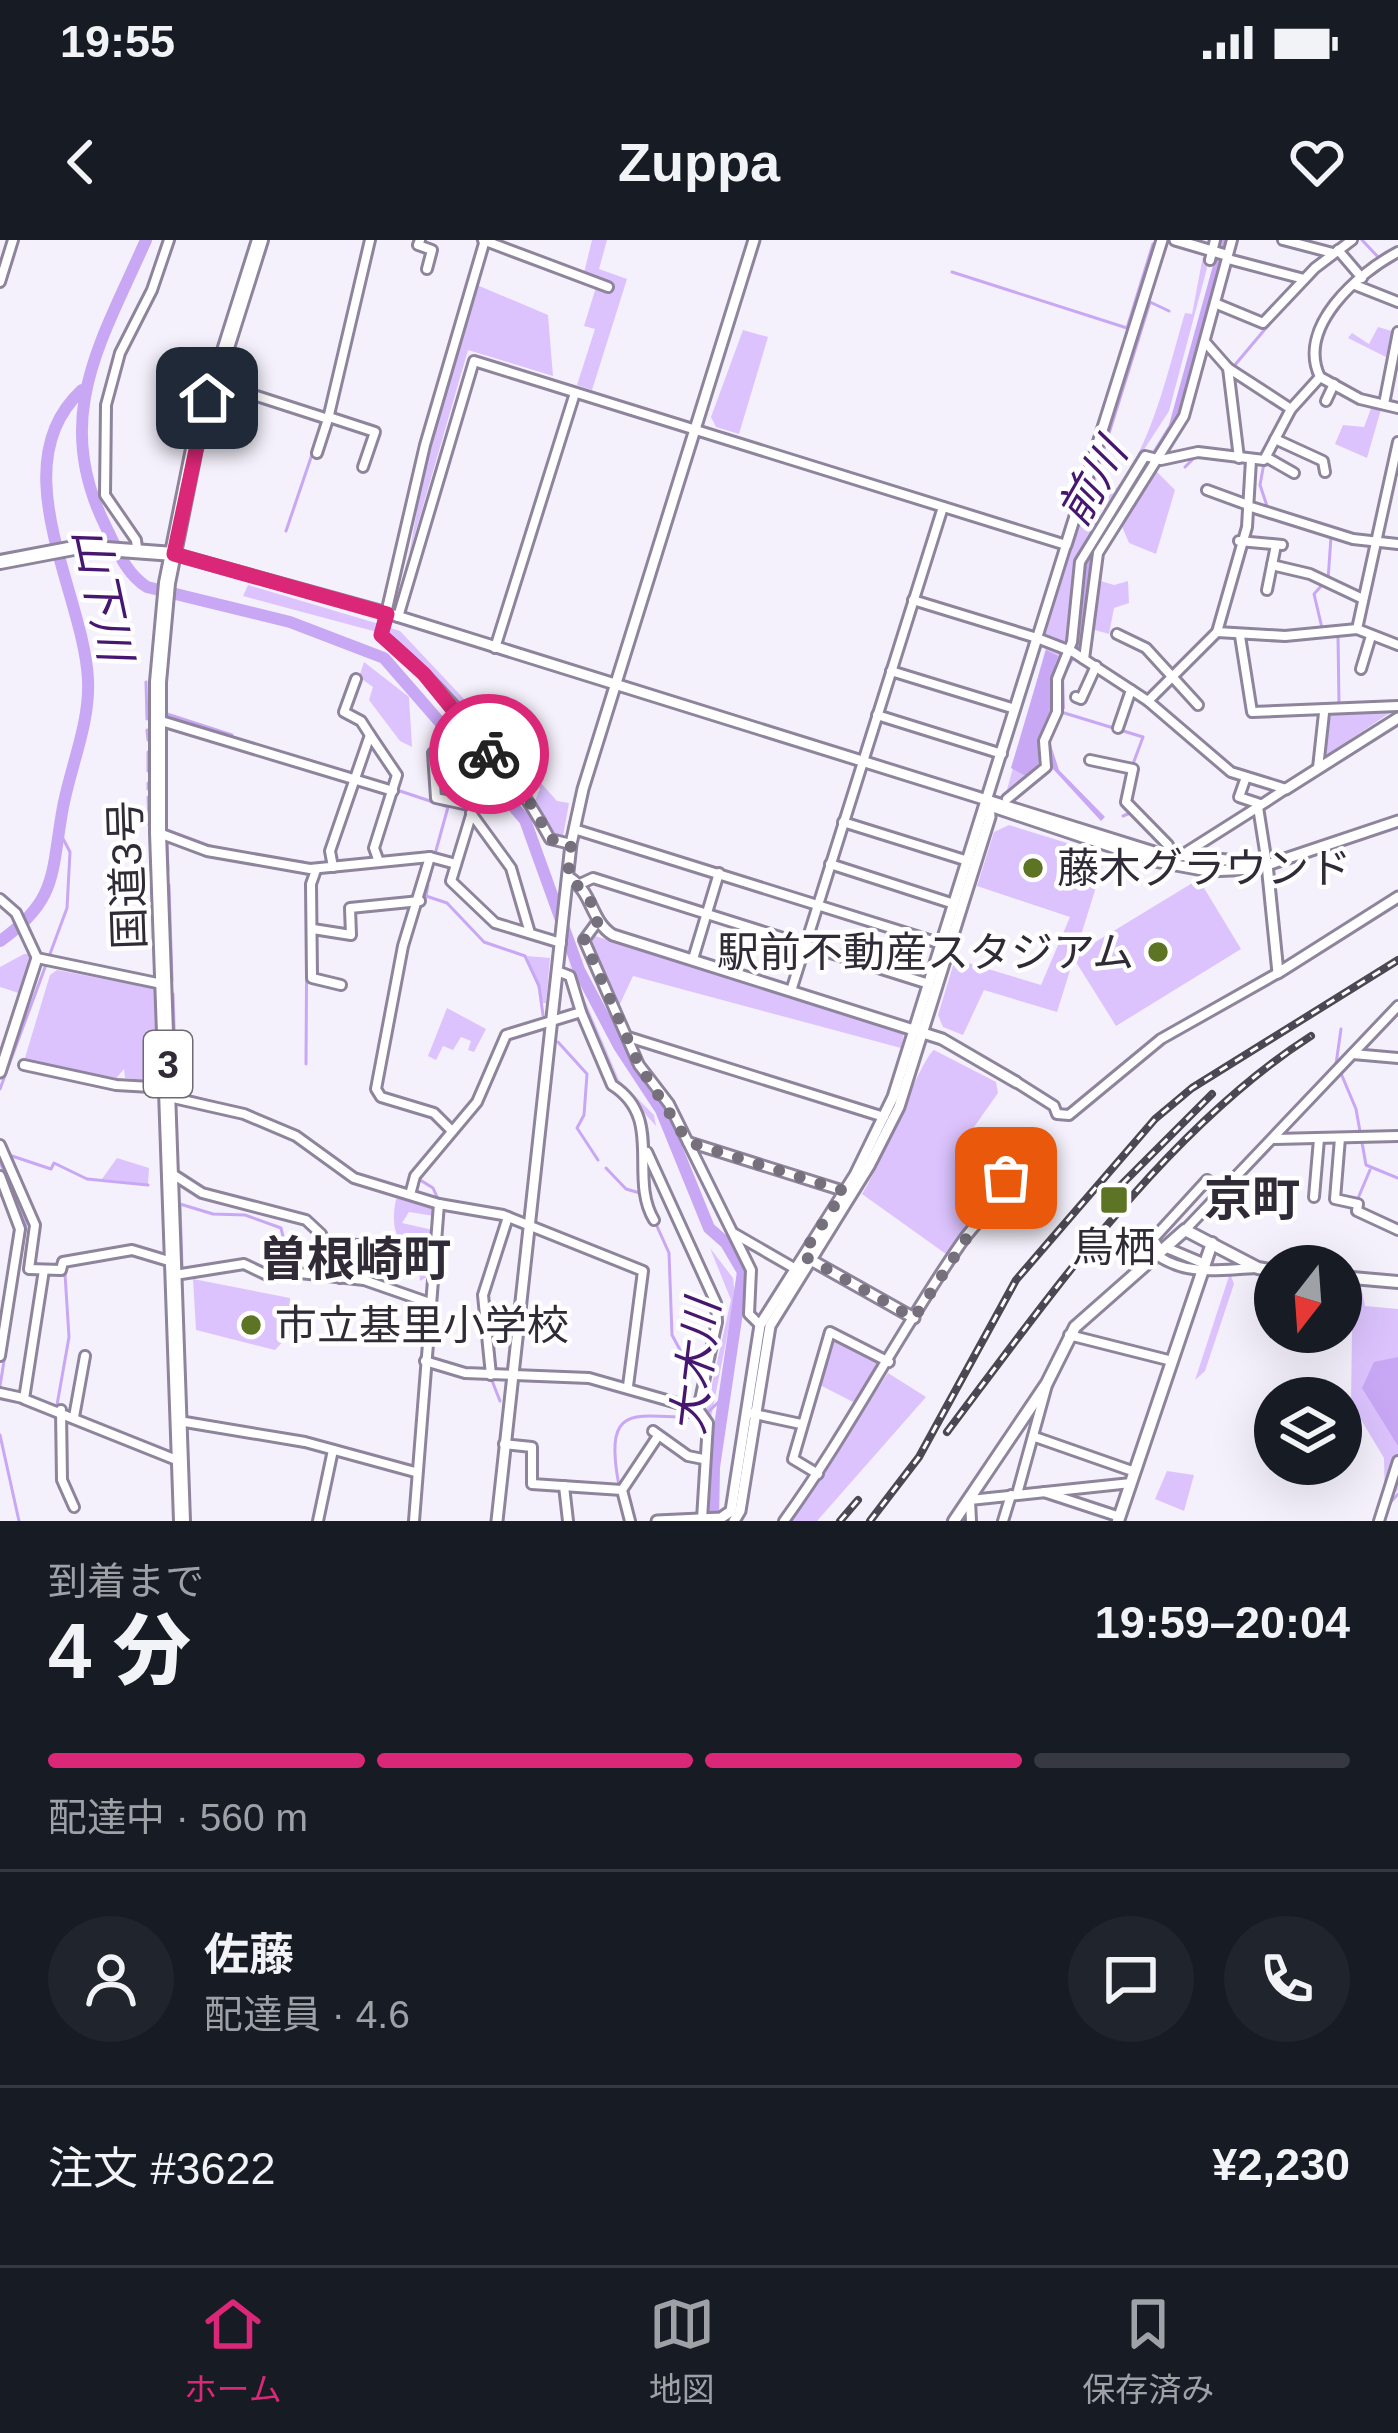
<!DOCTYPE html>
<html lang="ja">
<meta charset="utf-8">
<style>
body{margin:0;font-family:Arial,"Noto Sans JP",sans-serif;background:#20242c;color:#f1f3f6;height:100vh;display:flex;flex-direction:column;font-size:45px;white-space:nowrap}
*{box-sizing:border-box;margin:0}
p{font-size:39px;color:#9ea1a6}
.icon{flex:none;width:66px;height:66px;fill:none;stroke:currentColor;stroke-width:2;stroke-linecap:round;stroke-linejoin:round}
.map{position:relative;height:1281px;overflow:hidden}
.drawer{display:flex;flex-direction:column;background:#171b24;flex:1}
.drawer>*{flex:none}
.needle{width:78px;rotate:197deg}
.tools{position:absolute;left:1254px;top:1005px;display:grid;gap:24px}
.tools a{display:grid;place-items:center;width:108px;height:108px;border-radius:50%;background:#171b24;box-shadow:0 12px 48px #0002;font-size:60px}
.pin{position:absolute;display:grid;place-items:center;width:102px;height:102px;color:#fff;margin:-51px;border-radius:24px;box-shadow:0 6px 18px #0006}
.courier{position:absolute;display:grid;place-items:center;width:120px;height:120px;margin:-60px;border:9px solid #db2777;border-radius:50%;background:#fff;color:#222;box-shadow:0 3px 15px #0007}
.overview em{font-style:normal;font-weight:800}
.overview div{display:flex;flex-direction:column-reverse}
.overview{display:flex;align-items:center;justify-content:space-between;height:204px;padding:0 48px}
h1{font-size:78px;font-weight:800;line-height:90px}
.bar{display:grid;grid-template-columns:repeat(4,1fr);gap:18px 12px;align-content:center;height:144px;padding:0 48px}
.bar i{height:15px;border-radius:9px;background:#363941}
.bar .active{background:#db2777}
.bar p{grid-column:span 4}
.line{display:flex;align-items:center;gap:30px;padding:0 48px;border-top:3px solid #363941}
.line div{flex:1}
.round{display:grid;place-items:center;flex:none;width:126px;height:126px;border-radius:63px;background:#20242c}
.status{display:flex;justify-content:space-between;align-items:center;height:84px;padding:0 60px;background:#171b24;direction:ltr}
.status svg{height:33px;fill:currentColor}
header{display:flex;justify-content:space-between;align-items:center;height:156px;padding:0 48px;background:#171b24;font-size:54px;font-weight:800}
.tab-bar{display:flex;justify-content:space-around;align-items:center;height:168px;border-top:3px solid #363941;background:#171b24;font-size:33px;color:#9ea1a6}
.tab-bar a{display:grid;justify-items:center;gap:6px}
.tab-bar .active{color:#db2777}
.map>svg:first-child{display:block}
.green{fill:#dcc3fe}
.water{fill:#c8a7f5}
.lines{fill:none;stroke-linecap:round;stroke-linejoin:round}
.stream{stroke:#c8a7f5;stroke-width:3}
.river{stroke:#c8a7f5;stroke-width:12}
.minor-casing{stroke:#8e849c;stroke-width:14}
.tertiary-casing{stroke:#8e849c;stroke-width:15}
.secondary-casing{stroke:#8e849c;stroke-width:16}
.primary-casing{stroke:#8e849c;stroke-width:18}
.trunk-casing{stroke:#8e849c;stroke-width:20}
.minor{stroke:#fff;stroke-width:8}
.tertiary{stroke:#fff;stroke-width:9}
.secondary{stroke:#fff;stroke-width:10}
.primary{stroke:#fff;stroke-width:12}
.trunk{stroke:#fff;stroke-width:14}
.rail-casing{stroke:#4c4853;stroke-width:8}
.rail{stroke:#fff;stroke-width:3;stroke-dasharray:9;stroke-linecap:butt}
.done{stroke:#75707b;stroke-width:12;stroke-dasharray:0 21.6}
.route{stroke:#db2777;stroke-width:15}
.poi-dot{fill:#5e7425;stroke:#fff;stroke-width:4.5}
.labels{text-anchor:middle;stroke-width:9;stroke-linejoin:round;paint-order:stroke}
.shield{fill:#fff;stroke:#6e6b72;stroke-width:3}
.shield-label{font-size:39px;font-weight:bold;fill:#302b36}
.poi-label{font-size:42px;fill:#302b36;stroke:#fff;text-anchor:start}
.street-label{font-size:42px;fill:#302b36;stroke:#fff}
.water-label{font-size:45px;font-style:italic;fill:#461670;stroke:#fff}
.quarter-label{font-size:48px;font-weight:bold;fill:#302b36;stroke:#fff}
</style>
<div class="status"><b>19:55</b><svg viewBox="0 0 49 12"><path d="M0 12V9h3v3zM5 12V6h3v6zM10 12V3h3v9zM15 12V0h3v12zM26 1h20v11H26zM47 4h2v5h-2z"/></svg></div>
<header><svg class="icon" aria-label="back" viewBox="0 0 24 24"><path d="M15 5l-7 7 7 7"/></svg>Zuppa<svg class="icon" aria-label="heart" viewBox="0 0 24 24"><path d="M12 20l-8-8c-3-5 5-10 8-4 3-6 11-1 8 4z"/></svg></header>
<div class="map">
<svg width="1398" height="1281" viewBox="0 0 1398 1281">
<rect width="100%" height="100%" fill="#f5f1fc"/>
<g class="green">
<path d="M592 0H607L599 29 627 39 592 150 577 145 595 89 584 86 597 44 583 37Z"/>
<path d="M1203 16 1207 28 1169 171 1105 270 1100 264C1148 228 1168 129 1185 73L1192 74Z"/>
<path d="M477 45 548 75 553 136 468 110 409 315 427 214Z"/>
<path d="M1378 87 1395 92 1392 120 1348 98 1352 93 1369 104Z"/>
<path d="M743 90 768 97 739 194 716 187 711 177Z"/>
<path d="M1372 166H1382L1367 218 1335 204 1343 185 1364 187Z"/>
<path d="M1156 231 1175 250 1156 314 1129 303 1121 284Z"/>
<path d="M1086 262 1101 276 1078 321 1067 405 1044 398Z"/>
<path d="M1094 339 1114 345 1128 341 1129 363 1114 368 1109 394 1088 388Z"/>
<path d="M248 345 379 384 380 387 377 392 243 356Z"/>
<path d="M390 388 400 391 496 493 483 499 388 396Z"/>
<path d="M1047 404 1066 411 1044 526 1005 557Z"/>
<path d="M364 422 409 457 412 507 400 501 369 460 373 447 359 437Z"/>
<path d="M1394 470 1327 515 1324 513 1331 474Z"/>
<path d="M531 532 557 561 569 563 563 596 553 593 534 563 540 549Z"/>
<path d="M1009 585 1106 615 1057 772 984 750 963 795 943 787 938 775 955 719 1041 745 1070 677 977 646 994 592Z"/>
<path d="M1194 642 1201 643 1241 709 1116 786 1076 722 1079 712Z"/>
<path d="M595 696 904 793 901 808 633 736 619 766 591 702Z"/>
<path d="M24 714H31L25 755 0 747V727Z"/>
<path d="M527 716 550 718 546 763H543Z"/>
<path d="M567 718 619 840 654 875 656 886 611 836Z"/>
<path d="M57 730 156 749 159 842 125 838 124 829 113 842 24 821 50 735Z"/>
<path d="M447 768 486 789 474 812 468 810 471 801 461 797 453 810 443 806 436 820 428 816Z"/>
<path d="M934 810 996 842 998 853 957 911 1000 942 946 1014 862 954C880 928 921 818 934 810Z"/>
<path d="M117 918 149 928 148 944 102 939Z"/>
<path d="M408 957 433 968 434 976 409 972 402 983 433 990 426 1013 429 1036 420 1041 417 1013C394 1004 391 984 396 959Z"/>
<path d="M710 1008 733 1038 735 1056 710 1183 706 1171 731 1060Z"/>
<path d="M1230 1033 1234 1044 1205 1131 1195 1140Z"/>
<path d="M193 1039 290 1058V1094L275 1110 196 1090Z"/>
<path d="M1341 1045 1361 1046 1365 1066 1398 1069V1250L1385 1264 1384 1218 1351 1163 1352 1089Z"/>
<path d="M835 1098 881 1124 857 1164 816 1143Z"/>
<path d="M888 1133 926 1157 817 1281H789Z"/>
<path d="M1167 1231 1194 1235 1184 1271 1155 1259Z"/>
</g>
<g class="water">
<path d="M1220 0H1227L1180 177 1093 314 1083 403 1064 437 1065 468 1050 502 1059 530 1105 577 1101 581 1053 529 1017 560 1047 531 1045 504 1060 468 1059 439 1076 407 1083 323 1169 185Z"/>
<path d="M1046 410 1058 416 1050 440 1055 458 1040 495 1038 526 1026 536 1011 528Z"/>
<path d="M1398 1117V1206L1362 1148 1374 1122Z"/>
</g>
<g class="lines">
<g class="stream">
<path d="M1362 0 1379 18"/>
<path d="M1231 24 1282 37"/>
<path d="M952 32 1127 88 1153 4"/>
<path d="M340 114 353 60"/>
<path d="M1234 126 1282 69"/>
<path d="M1264 223 1260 245 1267 266"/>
<path d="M1185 227 1196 216"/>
<path d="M1091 251 1150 62 1169 71"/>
<path d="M286 291 322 185"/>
<path d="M1328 340 1331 297"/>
<path d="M1322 388 1314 354 1323 344"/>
<path d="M1338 396 1339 464"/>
<path d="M146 442 147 479"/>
<path d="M1061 472 1143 497 1133 524"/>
<path d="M167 474 232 495"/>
<path d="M147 490 148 500"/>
<path d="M148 512V531"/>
<path d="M308 520 351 534"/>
<path d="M148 543V549"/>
<path d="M397 550 448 567 435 614"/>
<path d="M148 557 149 585"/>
<path d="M1123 576 1130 573 1161 605"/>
<path d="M167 590 218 609"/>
<path d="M167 601 168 630"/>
<path d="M257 616 303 622"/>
<path d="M429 641 433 622"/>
<path d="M169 645 172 740"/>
<path d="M428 645 426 656 447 663 484 702 525 716 539 746 543 775"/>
<path d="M173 754 176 846 183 854 246 871"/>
<path d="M558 802 587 834 584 875 577 888 598 920"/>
<path d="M306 824 307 664"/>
<path d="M1336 824 1341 789"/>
<path d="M1340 831 1356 869 1366 925 1398 938"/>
<path d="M0 849 67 668 70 612 60 593"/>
<path d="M12 916 51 929 54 923 87 939 148 945"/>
<path d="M0 922 26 984 0 1146"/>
<path d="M606 928 626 949 640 953"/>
<path d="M417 938 433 948 438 959"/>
<path d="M1356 963 1370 930"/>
<path d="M656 984 669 1013 672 1095 686 1121 681 1159"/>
<path d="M182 1026 180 964 213 974 245 975 281 988 291 1030"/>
<path d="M491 1138 500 1161"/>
<path d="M57 1165 69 1097 65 1034"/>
<path d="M709 1171 723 1158"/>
<path d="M0 1195 19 1281"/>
<path d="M619 1246C603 1160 634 1177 701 1178"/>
<path d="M1388 1265 1398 1254"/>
</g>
<g class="river">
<path d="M146 0C101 102 51 177 106 287 117 309 125 333 147 347L290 382 384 418 525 580 579 730 619 806 661 870 709 988 726 1003 743 1032 714 1227 713 1281"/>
<path d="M0 701C59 660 51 632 63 567 71 525 90 483 88 440 84 353 0 225 82 150"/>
</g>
<defs>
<g id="minor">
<path d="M420 0 418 5 432 10 427 29"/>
<path d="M483 0 608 47"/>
<path d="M485 0 425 205 381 395C443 446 513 529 550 599L571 604"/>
<path d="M1283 0 1333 13"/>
<path d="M1338 10 1362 38"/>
<path d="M1398 12C1358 33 1296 87 1320 137L1360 159 1398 168"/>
<path d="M1228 19 1304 39"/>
<path d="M1210 20 1215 0"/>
<path d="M0 42 13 0"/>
<path d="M1355 45 1398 62"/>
<path d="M1217 64 1263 83 1315 28 1352 0"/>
<path d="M1206 103 1228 128 1291 169"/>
<path d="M1228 128 1239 218"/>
<path d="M209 157H223L235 149 328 179 317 213"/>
<path d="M1326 161 1334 144"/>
<path d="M1384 164 1398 92"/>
<path d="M329 177 375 192 363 227"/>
<path d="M328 179 370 0"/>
<path d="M1275 199 1323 221 1325 232"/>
<path d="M1266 217 1294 233"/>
<path d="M1207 250 1248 265"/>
<path d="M1248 266 1353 299 1398 304"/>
<path d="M1239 301 1282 305"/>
<path d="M137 308 136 300 105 255 106 165 120 113 152 50 169 0"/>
<path d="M1272 325 1310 334 1363 359"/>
<path d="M1267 350 1276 305"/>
<path d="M398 377 474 121 1066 305 1037 398 913 360"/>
<path d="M1357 389 1398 202"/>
<path d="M1217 392 1285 396 1357 389 1398 405"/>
<path d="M1117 394 1146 408 1198 465"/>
<path d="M1240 396 1252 472 1398 466"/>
<path d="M1037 398 1073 412 1148 461 1231 532 1286 549"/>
<path d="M495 408 575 153"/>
<path d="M1084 419 1098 313 1184 176 1232 0"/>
<path d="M1361 429 1371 396"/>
<path d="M891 431 1015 469"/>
<path d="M356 439 344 472 361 481 370 495"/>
<path d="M1076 457 1081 459 1096 426"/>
<path d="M1148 461 1217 392 1247 287 1251 220"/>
<path d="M877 475 1002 514"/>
<path d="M158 480 393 551"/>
<path d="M1118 488 1131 450"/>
<path d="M433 513 436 558 473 566"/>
<path d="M1090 520 1133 529 1126 562 1168 605 1166 615"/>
<path d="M1318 528 1324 473"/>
<path d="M506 534 476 559 451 641 495 683 561 703"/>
<path d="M1246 537 1239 557 1260 564"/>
<path d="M1007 559 1046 527 1044 501 1057 472V439L1072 402 1080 322 1145 216 1161 220 1198 212 1264 220 1291 169 1320 137"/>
<path d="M471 573 511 628 530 693"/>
<path d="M843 582 968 621"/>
<path d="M574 589 942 704"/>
<path d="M159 593 207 611 310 629 430 617 456 624"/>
<path d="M430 617 403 706 376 849 381 857 434 873 452 891"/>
<path d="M1179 617 1258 567"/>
<path d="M830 624 954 664"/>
<path d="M1267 624 1258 567 1284 550"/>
<path d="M333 627 330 611 370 495 397 535 374 608 379 622"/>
<path d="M316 630 311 644 312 738 341 745"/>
<path d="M580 644 593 638 929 744"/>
<path d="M0 659 16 673 37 718 162 744"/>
<path d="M598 681 584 700 639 825 669 864 751 1030 749 1074 760 1085"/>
<path d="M313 689 351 695 350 668 420 661"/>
<path d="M693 719 719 633"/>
<path d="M791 751 943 267"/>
<path d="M581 772 612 845C665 878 628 937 654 980"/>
<path d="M628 797 884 877"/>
<path d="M1353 814 1398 818"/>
<path d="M24 825 116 845 169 848"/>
<path d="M1016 842 1054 866 1057 874 1069 875 1161 799 1278 733"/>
<path d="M169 857 244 874 296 896 354 938 439 964 503 975 643 1031 628 1146"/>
<path d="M1340 898 1335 959 1358 964 1357 971 1398 990"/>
<path d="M1275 899 1398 896"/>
<path d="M688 902 844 951"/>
<path d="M0 905 35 985 29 1029 61 1030 63 1022 132 1010 172 1022"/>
<path d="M647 912 716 1063 717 1082 698 1169"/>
<path d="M171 933 202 953 306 980 321 994 340 1038"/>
<path d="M0 936 20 989 0 1116"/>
<path d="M411 951 415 936 477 862 506 795 581 772 570 736 557 731"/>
<path d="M1314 957 1319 899"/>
<path d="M1186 989 1398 766"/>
<path d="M735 994 794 1028"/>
<path d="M324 1001 365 1006 364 1040"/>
<path d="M1167 1008 1205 1024"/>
<path d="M1161 1011 1153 999 1207 940 1222 951"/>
<path d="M1158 1016C1190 1037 1222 1029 1257 1028"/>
<path d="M44 1030 24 1159 179 1221"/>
<path d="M175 1035 244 1024 271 1037 300 1033 364 1040 430 1063"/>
<path d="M1069 1095 1172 1121"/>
<path d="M425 1121 465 1133 589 1138 698 1169 708 1183 702 1279"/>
<path d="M491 1135 483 1055 508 977"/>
<path d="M0 1153 23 1158"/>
<path d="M61 1170 62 1240 74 1267"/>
<path d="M750 1173 801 1184"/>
<path d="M74 1177 85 1116"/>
<path d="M179 1181 305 1202 415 1232"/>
<path d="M653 1191 688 1216 703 1219"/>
<path d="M1035 1197 1135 1232"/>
<path d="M504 1204 532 1207V1244L622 1250"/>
<path d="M818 1234 793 1219 830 1092 889 1122"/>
<path d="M564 1246 568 1281"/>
<path d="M1044 1252 1120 1277"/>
<path d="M1017 1254 1047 1145"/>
<path d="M318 1281 333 1210"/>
<path d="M414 1281 439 964"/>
<path d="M630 1281 622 1250 658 1196"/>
<path d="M784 1281C850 1190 900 1090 964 999 977 981 1009 953 1005 930"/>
<path d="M971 1281 970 1260 1131 1243"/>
<path d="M1003 1281 1011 1255"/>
<path d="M1379 1281 1398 1221"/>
</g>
<g id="tertiary">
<path d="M1175 0 1226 15"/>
<path d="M1066 305 1162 0"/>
<path d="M174 314 387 373 1157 613 1267 624"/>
<path d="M1286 549 1398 478"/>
<path d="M993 567 1154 621 1208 631 1255 629 1398 581"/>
<path d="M1267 624 1278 733 1398 657"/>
<path d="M568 637C593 651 590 681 613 695L942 799 1016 842"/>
<path d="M0 832 37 718"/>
<path d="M809 1019 914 1078"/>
<path d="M497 1281 571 604 583 549 754 0"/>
<path d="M657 1281 721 1278 731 1271 760 1085 855 935 893 857 1037 398"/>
<path d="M734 1281 740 1271 770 1086 869 926 899 867 990 577 989 563"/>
</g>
<g id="secondary">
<path d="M1341 1037 1398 1042"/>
<path d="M954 1281 1047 1143 1075 1087 1185 990 1258 1028 1275 1031"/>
<path d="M1118 1281 1212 1003"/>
</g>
<path id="primary" d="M0 322 79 307 174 314"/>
<path id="trunk" d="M182 1281 158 593V442L167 343 194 209 260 0"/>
</defs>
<use href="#minor" class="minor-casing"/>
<use href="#tertiary" class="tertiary-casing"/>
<use href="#secondary" class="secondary-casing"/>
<use href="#primary" class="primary-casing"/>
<use href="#trunk" class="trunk-casing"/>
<use href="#minor" class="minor"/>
<use href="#tertiary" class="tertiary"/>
<use href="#secondary" class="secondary"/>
<use href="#primary" class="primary"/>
<use href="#trunk" class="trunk"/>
<defs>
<g id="rail">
<path d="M1110 956 1212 854"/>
<path d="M947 1192C1049 1057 1167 888 1311 796"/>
<path d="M840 1281 858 1260"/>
<path d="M870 1281 919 1217 1016 1040 1155 879 1192 848 1398 720"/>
</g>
</defs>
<use href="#rail" class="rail-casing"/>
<use href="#rail" class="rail"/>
</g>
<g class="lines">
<path class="done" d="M489 514 534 568 550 599 571 604 568 637 588 655 598 681 584 700 639 825 688 902 844 951 802 1015 914 1078 1006 938"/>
<path class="route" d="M207 158 174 314 387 374 381 395 424 434 489 514"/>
</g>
<g class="poi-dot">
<circle cx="1033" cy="628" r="12"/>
<circle cx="1158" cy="712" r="12"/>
<rect x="1099" y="945" width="30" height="30" rx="6"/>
<circle cx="251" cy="1085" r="12"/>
</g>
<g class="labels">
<rect class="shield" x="144" y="791" width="48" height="66" rx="9"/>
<g class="shield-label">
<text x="168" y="838">3</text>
</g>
<g class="poi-label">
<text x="1057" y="643">藤木グラウンド</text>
<text x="1134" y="727" text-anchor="end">駅前不動産スタジアム</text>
<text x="1114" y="1022" text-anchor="middle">鳥栖</text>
<text x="275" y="1100">市立基里小学校</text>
</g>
<g class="street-label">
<text transform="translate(127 635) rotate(-92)" y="15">国道3号</text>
</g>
<g class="water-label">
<text transform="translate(1092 242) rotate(-60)" y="16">前川</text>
<text transform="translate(103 354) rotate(78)" y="16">山下川</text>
<text transform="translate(695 1127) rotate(-83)" y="16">大木川</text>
</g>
<g class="quarter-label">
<text x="1252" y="976">京町</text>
<text x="355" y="1036">曽根崎町</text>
</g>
</g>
</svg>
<div class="tools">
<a><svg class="needle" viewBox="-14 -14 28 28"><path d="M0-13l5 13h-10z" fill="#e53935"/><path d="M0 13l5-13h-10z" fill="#9ea1a6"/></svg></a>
<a><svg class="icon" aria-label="layers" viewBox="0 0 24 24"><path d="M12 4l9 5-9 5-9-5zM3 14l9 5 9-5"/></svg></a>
</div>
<div class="pin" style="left:1006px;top:938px;background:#ea580c"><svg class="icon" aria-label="bag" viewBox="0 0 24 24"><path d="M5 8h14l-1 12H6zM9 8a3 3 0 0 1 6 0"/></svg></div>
<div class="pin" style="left:207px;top:158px;background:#1f2937"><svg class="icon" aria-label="home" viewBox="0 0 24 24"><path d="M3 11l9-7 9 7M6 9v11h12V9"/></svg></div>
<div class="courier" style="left:489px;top:514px"><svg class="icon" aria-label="bike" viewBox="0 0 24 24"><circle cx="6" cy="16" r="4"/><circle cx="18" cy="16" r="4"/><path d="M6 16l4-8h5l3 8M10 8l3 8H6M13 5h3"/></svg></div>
</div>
<section class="drawer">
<div class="overview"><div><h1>4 分</h1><p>到着まで</p></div><em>19:59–20:04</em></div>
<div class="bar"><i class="active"></i><i class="active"></i><i class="active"></i><i></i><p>配達中 · 560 m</p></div>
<div class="line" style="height:216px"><a class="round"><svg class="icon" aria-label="person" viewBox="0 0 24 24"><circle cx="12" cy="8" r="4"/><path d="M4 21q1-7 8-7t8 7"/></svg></a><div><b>佐藤</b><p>配達員 · 4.6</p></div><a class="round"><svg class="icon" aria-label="chat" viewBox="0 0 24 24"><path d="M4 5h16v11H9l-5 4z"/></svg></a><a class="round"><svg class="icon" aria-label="phone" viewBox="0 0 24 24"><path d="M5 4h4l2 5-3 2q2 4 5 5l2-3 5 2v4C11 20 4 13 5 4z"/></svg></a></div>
<div class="line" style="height:156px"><div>注文 #3622</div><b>¥2,230</b></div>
</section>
<nav class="tab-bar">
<a class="active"><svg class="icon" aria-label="home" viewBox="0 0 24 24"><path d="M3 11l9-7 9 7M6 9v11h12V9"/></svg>ホーム</a>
<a><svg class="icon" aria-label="map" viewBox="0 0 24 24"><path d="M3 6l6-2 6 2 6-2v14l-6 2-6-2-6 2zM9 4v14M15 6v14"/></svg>地図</a>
<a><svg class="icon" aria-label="saved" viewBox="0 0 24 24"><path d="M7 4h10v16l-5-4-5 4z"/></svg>保存済み</a>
</nav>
